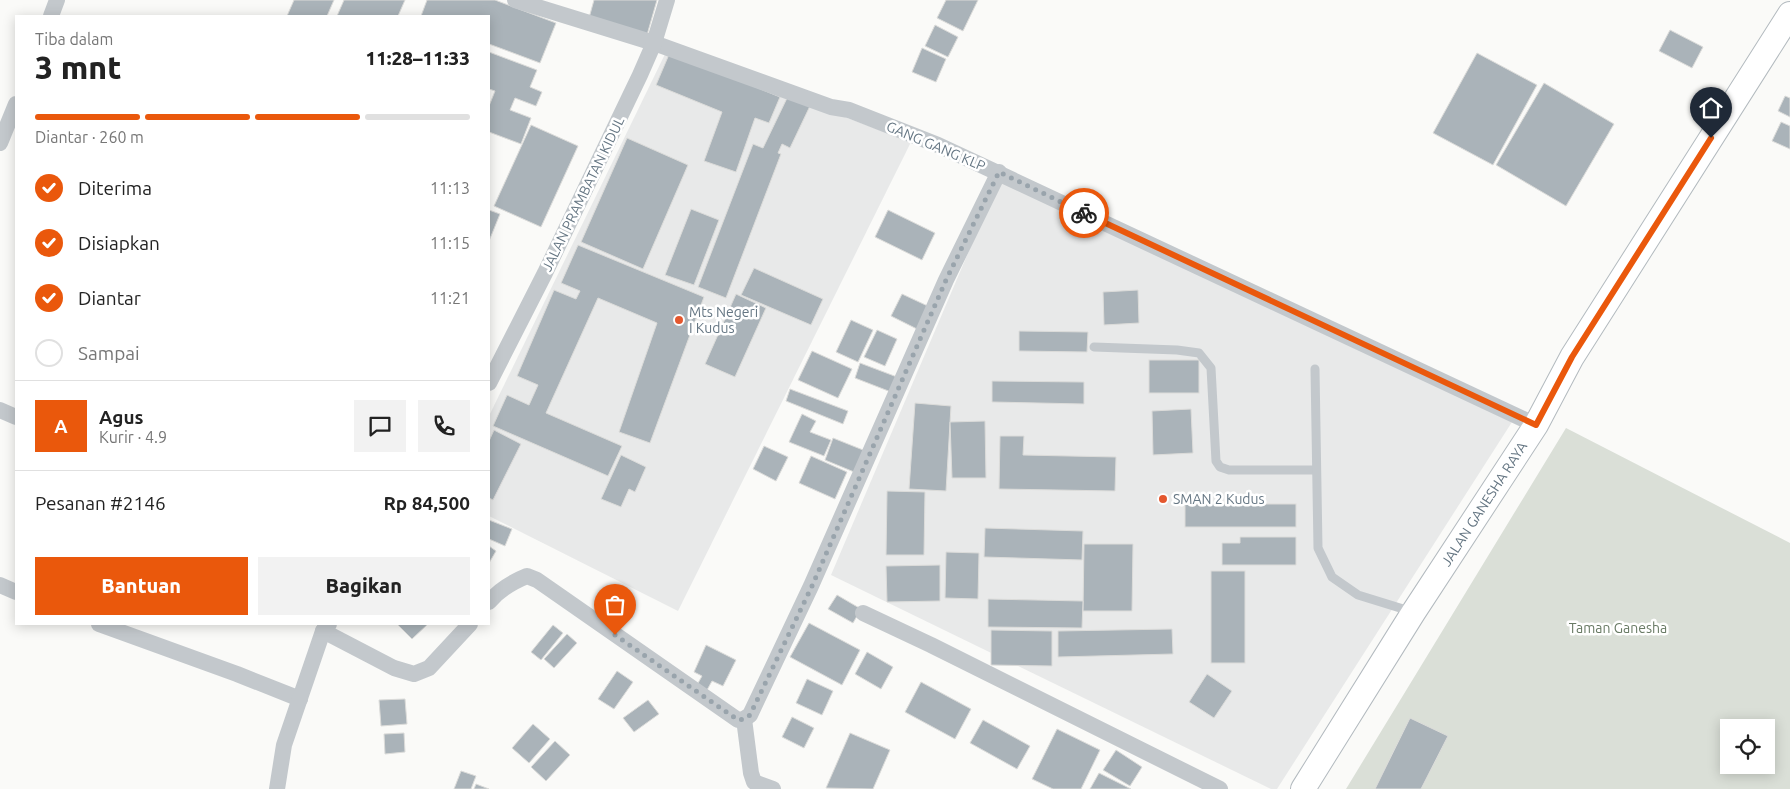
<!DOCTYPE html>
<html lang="id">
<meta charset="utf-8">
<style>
body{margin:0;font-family:Ubuntu,sans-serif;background:#f2f2f2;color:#222;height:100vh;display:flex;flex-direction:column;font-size:19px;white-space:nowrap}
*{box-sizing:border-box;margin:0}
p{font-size:16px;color:#767676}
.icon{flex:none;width:28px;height:28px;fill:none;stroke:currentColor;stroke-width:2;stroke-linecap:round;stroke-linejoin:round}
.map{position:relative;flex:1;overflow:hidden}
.drawer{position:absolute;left:15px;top:15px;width:475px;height:610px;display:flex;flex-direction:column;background:#fff;border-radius:0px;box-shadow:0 2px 12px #0003}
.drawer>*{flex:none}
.buttons{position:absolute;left:1720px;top:719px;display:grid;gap:10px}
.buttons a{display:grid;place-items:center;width:55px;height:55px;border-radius:0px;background:#fff;box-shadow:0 2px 12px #0003;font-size:25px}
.pin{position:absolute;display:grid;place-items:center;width:42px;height:42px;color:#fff;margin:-51px -21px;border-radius:50% 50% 50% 0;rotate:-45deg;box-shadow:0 0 5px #0007}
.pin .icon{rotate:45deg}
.courier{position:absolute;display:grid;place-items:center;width:50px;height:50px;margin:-25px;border:4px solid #ea580c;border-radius:50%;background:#fff;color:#222;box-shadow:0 1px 6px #0007}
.head em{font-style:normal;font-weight:800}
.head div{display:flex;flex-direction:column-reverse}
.head{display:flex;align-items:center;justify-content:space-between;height:85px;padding:0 20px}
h1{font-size:32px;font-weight:800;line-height:38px}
.bar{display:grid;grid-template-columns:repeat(4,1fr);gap:8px 5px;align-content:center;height:60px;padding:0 20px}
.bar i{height:6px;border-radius:4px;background:#e0e0e0}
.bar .active{background:#ea580c}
.bar p{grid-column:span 4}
.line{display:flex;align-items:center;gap:12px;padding:0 20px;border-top:1px solid #e0e0e0}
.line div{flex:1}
.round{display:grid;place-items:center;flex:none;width:52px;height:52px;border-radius:0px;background:#f2f2f2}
ol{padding:0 20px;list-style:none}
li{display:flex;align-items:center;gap:15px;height:55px}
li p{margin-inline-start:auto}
li .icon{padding:5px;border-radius:50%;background:#ea580c;color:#fff;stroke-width:4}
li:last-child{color:#767676}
li i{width:28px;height:28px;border:2px solid #e0e0e0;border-radius:50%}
.primary-button{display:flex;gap:10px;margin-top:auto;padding:10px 20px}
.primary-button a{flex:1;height:58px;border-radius:0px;background:#ea580c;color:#fff;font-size:20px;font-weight:800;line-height:58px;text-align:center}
.primary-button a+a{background:#f2f2f2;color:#222}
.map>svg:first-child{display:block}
.built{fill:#e8e9e9}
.green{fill:#dadfd7;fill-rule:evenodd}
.building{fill:#aab3b9;stroke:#dcdcda}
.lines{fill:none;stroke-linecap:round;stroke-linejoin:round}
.secondary-casing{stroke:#b3babf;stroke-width:26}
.lane{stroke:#c3c8cc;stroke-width:9}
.street{stroke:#c3c8cc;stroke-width:16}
.secondary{stroke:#fff;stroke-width:24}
.done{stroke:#99a4ac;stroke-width:5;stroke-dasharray:0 9}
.route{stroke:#ea580c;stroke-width:6}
.poi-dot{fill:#e4572e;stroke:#fff;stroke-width:2}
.labels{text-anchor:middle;stroke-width:5;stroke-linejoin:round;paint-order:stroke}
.street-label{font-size:14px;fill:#657683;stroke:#fff}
.poi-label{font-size:14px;fill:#657683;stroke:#fff;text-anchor:start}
.park-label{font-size:14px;fill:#687a64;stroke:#fff}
</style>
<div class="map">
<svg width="1790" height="789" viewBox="0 0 1790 789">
<rect width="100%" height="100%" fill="#fafaf8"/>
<g class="built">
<path d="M667 50 911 142 678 611 489 516V416Z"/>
<path d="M1000 178 1512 422 1277 789H1271L831 575Z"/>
</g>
<path class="green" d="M1566 428 1790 543V789H1346ZM1729 728H1766V765H1729Z"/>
<g class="building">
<path d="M294 0H334L327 16H287Z"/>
<path d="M344 0H405L398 16H337Z"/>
<path d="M427 0H495L556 23 540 63 489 44V16H421Z"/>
<path d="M594 0H657L647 35 589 18Z"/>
<path d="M946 0H978L963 31 937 18Z"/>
<path d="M935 25 958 37 948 57 925 46Z"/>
<path d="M1670 30 1703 47 1692 68 1659 51Z"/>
<path d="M922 48 946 59 936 82 912 72Z"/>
<path d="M489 52 537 70 530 87 542 92 536 106 515 98 510 110 531 118 521 144 489 132V106L495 91 489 89Z"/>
<path d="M670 52 780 97 769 123 755 118 736 172 704 161 722 112 656 85Z"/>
<path d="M1477 53 1537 85 1493 165 1433 133Z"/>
<path d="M1544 83 1614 124 1566 206 1496 165Z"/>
<path d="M788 96 810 106 790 148 782 144 778 153 781 154 726 298 698 287 753 144 763 148Z"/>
<path d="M1785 96 1790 98V117L1778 111Z"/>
<path d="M1781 122 1790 126V149L1772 141Z"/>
<path d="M531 125 578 146 541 227 494 206Z"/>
<path d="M627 138 688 165 643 269 581 242Z"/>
<path d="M691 209 719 220 694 285 665 275Z"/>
<path d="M489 210 500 214 489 241Z"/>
<path d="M888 210 935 233 922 260 875 237Z"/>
<path d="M578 245 704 297 650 443 619 432 657 323 598 298 546 413 622 446 608 476 493 426 507 395 529 405 538 385 517 376 554 290 576 299 580 291 561 283Z"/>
<path d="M754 268 823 299 811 325 741 295Z"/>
<path d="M1138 290 1139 323 1104 325 1103 292Z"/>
<path d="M736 294 766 308 735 377 705 364Z"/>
<path d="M902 294 932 308 921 331 891 316Z"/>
<path d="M851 320 873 330 858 362 836 352Z"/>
<path d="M877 330 897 339 885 366 864 357Z"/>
<path d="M1019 331 1088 332 1087 352 1019 351Z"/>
<path d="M812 351 852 369 838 398 798 380Z"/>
<rect x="1149" y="360" width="50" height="33"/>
<path d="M860 363 897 377 891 392 855 378Z"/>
<path d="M992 381 1084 382V404L992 402Z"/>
<path d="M790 389 848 411 843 424 786 401Z"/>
<path d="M915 403 951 406 946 491 909 489Z"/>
<path d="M1191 409 1193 453 1153 455 1152 411Z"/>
<path d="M802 414 816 421 810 432 831 440 824 456 789 442Z"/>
<path d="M985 421 986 478H952L950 422Z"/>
<path d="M494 430 521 444 493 500 489 498V441Z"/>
<path d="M1000 436H1024L1023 455 1116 457 1115 491 999 489Z"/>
<path d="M833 438 868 452 859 474 825 460Z"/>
<path d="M764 446 788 457 776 481 753 469Z"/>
<path d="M621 455 646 467 635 492 629 489 621 507 601 499Z"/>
<path d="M811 456 847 472 835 499 799 483Z"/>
<path d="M887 491 925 492 924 555H886Z"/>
<rect x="1185" y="504" width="111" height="23"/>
<path d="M489 520 512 529 505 546 489 539Z"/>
<path d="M985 528 1083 531 1082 560 984 557Z"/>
<path d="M1240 537H1296V565H1222V543H1240Z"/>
<path d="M1084 544H1133L1132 611H1083Z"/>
<path d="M489 546 496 551 489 563Z"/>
<path d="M946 552 979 553 978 599 945 598Z"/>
<path d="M940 565V601L887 602 886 566Z"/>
<rect x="1211" y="571" width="34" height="92"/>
<path d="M837 595 861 609 853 623 828 609Z"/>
<path d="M988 599 1083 601 1082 628 988 627Z"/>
<path d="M809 623 860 650 842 685 790 657Z"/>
<path d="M397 624H428L412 639Z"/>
<path d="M553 625 563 633 541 660 531 652Z"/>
<path d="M1172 629 1173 654 1058 657V631Z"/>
<path d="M991 630 1052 631V666L991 665Z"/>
<path d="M567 634 577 643 554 668 544 659Z"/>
<path d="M706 645 736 660 723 686 712 681 707 690 697 685 702 676 694 672Z"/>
<path d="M867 652 893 667 881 689 855 674Z"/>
<path d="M617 671 633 682 614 709 598 699Z"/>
<path d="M1207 674 1232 691 1214 718 1189 702Z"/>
<path d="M807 679 833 691 822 715 796 703Z"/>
<path d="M921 682 971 709 955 739 905 712Z"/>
<path d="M405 699 407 724 381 726 379 700Z"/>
<path d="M648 700 659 714 634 732 623 718Z"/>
<path d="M792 717 814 728 804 748 782 737Z"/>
<path d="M1410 718 1448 736 1421 789H1375Z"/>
<path d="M983 720 1030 746 1017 769 970 743Z"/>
<path d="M533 724 550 739 529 763 512 748Z"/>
<path d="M1057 729 1100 750 1081 789H1053L1032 779Z"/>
<path d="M404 733 405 752 385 754 384 734Z"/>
<path d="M850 733 890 750 873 789 826 788Z"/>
<path d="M555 741 570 755 546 781 531 767Z"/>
<path d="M1116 750 1142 767 1130 786 1103 770Z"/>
<path d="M461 771 476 776 471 789H454Z"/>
<path d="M1099 773 1131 789H1090Z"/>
<path d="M476 784 489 789H474Z"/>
</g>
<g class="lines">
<defs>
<path id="secondary" d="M1303 789 1413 613 1536 425 1572 357 1790 14"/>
</defs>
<use href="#secondary" class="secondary-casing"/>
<g class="lane">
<path d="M1094 347 1177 350 1199 353 1211 368 1216 461 1220 467 1229 470H1316"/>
<path d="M1315 369 1318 548 1332 577 1358 595 1413 612"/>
</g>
<g class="street">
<path d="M515 0 654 43 831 107 849 110 938 145 1536 425"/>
<path d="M51 16 57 0"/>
<path d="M0 143 16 104"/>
<path d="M489 383 545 273 640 75 654 43 667 0"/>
<path d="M0 410 16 417"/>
<path d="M0 585 16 592"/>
<path d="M489 602C499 590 512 582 527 576L537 580 738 720 744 719 750 715 811 586 946 280 999 172"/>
<path d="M863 613 931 645 1220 789"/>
<path d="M99 624 237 674 300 699"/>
<path d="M323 631 394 668 414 674 429 668 470 624"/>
<path d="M744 719 751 773 754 782 773 789"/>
<path d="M277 789 284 745 323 631 329 624"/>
</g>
<use href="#secondary" class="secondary"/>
</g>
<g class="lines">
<path class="done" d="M615 635 738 720 744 719 750 715 812 586 946 280 999 172 1084 213"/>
<path class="route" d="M1084 213 1536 425 1572 357 1711 138"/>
</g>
<g class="poi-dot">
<circle cx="679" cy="320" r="5"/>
<circle cx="1163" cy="499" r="5"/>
</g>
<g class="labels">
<g class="street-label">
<text transform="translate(936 146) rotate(23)" y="5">GANG GANG KLP</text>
<text transform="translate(583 194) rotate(-64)" y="5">JALAN PRAMBATAN KIDUL</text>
<text transform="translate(1484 504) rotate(-57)" y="5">JALAN GANESHA RAYA</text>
</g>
<g class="poi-label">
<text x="689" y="317">Mts Negeri<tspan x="689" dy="16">I Kudus</tspan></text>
<text x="1173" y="504">SMAN 2 Kudus</text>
</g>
<g class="park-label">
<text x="1618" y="633">Taman Ganesha</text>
</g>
</g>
</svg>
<div class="buttons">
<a><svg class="icon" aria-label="locate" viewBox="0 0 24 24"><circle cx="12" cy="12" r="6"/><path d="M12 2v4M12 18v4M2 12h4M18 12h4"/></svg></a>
</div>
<div class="pin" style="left:615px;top:635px;background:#ea580c"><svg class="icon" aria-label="bag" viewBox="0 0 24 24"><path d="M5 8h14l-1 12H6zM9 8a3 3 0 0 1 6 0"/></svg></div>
<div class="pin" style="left:1711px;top:138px;background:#1f2937"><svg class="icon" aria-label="home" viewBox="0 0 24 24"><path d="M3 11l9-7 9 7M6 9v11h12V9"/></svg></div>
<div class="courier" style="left:1084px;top:213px"><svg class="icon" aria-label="bike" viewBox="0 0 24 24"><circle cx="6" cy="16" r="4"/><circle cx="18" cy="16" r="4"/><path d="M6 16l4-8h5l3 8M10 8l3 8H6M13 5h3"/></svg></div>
<section class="drawer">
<div class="head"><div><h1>3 mnt</h1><p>Tiba dalam</p></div><em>11:28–11:33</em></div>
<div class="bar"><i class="active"></i><i class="active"></i><i class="active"></i><i></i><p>Diantar · 260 m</p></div>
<ol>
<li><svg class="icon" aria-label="check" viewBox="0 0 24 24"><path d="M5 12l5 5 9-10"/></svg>Diterima<p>11:13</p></li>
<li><svg class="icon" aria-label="check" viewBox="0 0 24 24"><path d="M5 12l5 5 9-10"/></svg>Disiapkan<p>11:15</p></li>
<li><svg class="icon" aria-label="check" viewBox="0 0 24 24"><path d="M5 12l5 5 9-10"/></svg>Diantar<p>11:21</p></li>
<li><i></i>Sampai</li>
</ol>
<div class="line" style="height:90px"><b class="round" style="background:#ea580c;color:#fff">A</b><div><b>Agus</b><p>Kurir · 4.9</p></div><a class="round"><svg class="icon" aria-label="chat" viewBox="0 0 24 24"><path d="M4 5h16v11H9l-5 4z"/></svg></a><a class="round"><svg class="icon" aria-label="phone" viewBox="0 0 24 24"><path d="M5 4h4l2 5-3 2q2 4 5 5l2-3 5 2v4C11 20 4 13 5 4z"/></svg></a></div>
<div class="line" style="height:65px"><div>Pesanan #2146</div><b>Rp 84,500</b></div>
<div class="primary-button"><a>Bantuan</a><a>Bagikan</a></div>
</section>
</div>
